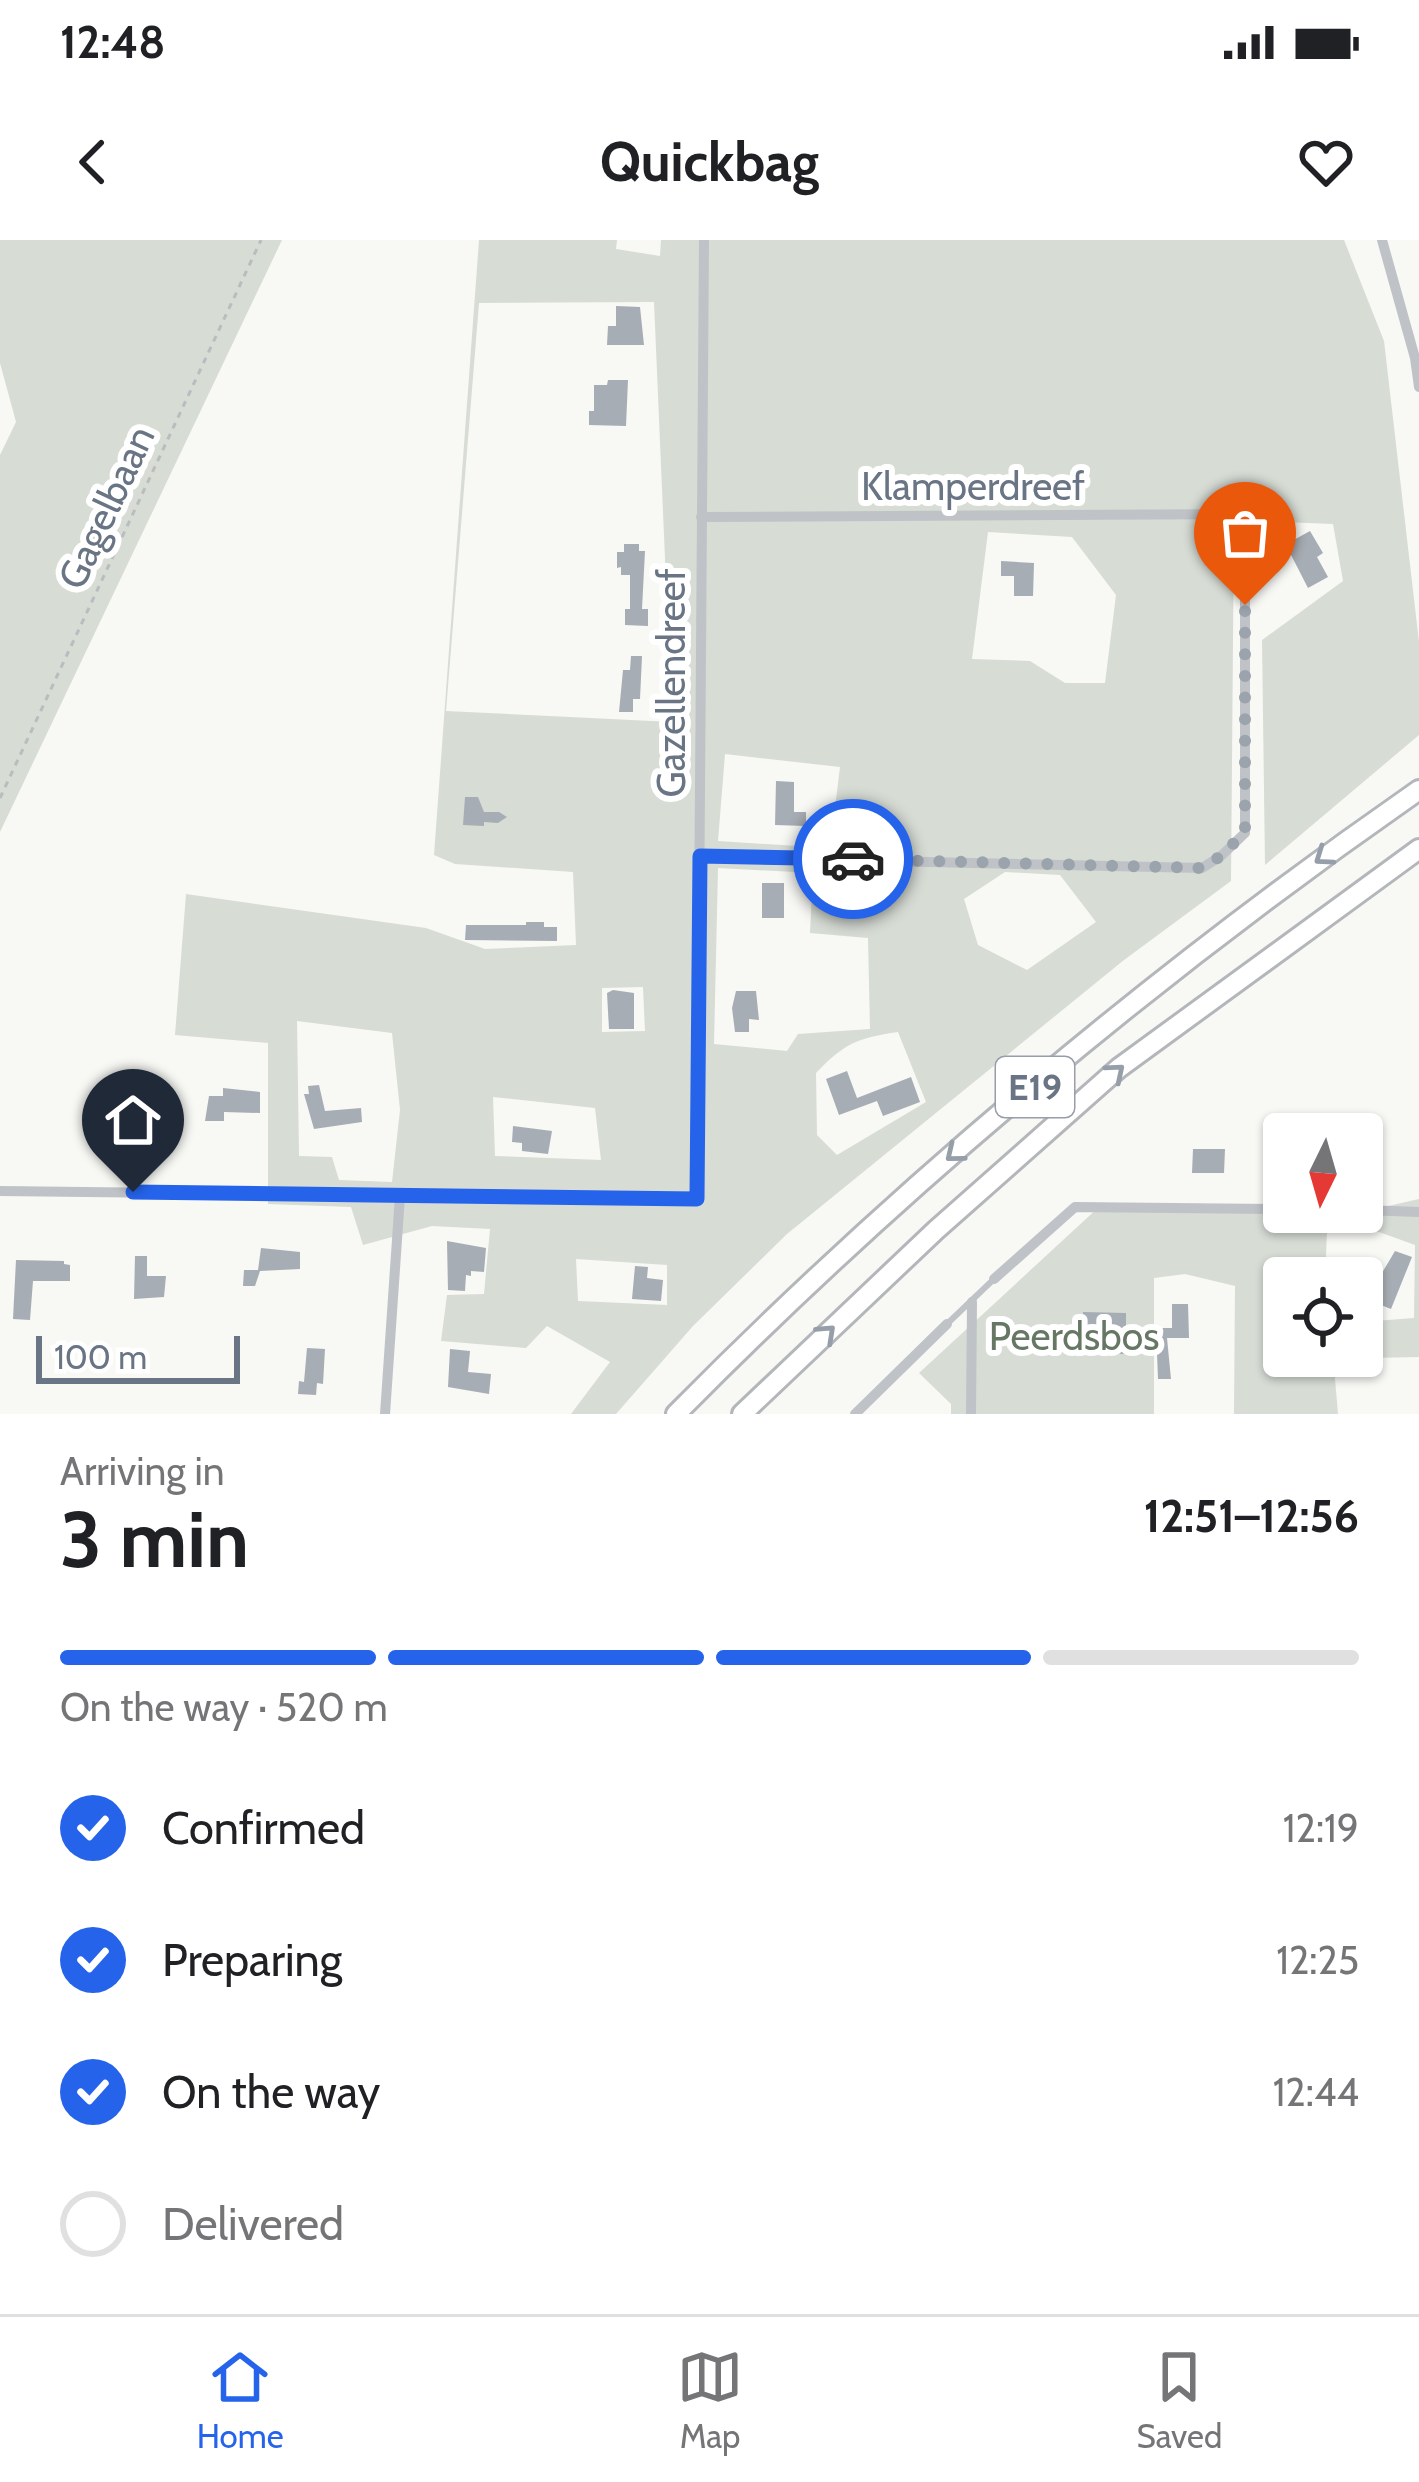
<!DOCTYPE html>
<meta charset="utf-8">
<style>
body{margin:0;font-family:Cabin,sans-serif;background:#f2f2f2;color:#202124;height:100vh;display:flex;flex-direction:column;font-size:45px;white-space:nowrap}
*{box-sizing:border-box;margin:0}
p{font-size:39px;color:#757577}
.icon{flex:none;width:66px;height:66px;fill:none;stroke:currentColor;stroke-width:2;stroke-linecap:round;stroke-linejoin:round}
.map{position:relative;height:1174px;overflow:hidden}
.panel{display:flex;flex-direction:column;background:#fff;flex:1}
.panel>*{flex:none}
.needle{width:78px;rotate:185deg}
.tools{position:absolute;left:1263px;top:873px;display:grid;gap:24px}
.tools a{display:grid;place-items:center;width:120px;height:120px;border-radius:12px;background:#fff;box-shadow:0 3px 9px #0004;font-size:60px}
.scale{position:absolute;left:36px;bottom:30px;width:204px;box-sizing:border-box;padding-left:12px;border:6px solid #697584;border-top:0;font-size:33px;line-height:42px;white-space:nowrap;color:#697584;-webkit-text-stroke:9px #fff;paint-order:stroke}
.pin{position:absolute;display:grid;place-items:center;width:102px;height:102px;color:#fff;margin:-123px -51px;border-radius:50% 50% 50% 0;rotate:-45deg;box-shadow:0 0 12px #0007}
.pin .icon{rotate:45deg}
.courier{position:absolute;display:grid;place-items:center;width:120px;height:120px;margin:-60px;border:9px solid #2563eb;border-radius:50%;background:#fff;color:#222;box-shadow:0 3px 15px #0007}
.overview em{font-style:normal;font-weight:700}
.overview div{display:flex;flex-direction:column-reverse}
.overview{display:flex;align-items:center;justify-content:space-between;height:204px;padding:0 60px}
h1{font-size:78px;font-weight:700;line-height:90px}
.bar{display:grid;grid-template-columns:repeat(4,1fr);gap:18px 12px;align-content:center;height:144px;padding:0 60px}
.bar i{height:15px;border-radius:9px;background:#e0e0e0}
.bar .on{background:#2563eb}
.bar p{grid-column:span 4}
ol{padding:0 60px;list-style:none}
li{display:flex;align-items:center;gap:36px;height:132px}
li p{margin-inline-start:auto}
li .icon{padding:12px;border-radius:50%;background:#2563eb;color:#fff;stroke-width:4}
li:last-child{color:#757577}
li i{width:66px;height:66px;border:6px solid #e0e0e0;border-radius:50%}
.status{display:flex;justify-content:space-between;align-items:center;height:84px;padding:0 60px;background:#fff;direction:ltr}
.status svg{height:33px;fill:currentColor}
header{display:flex;justify-content:space-between;align-items:center;height:156px;padding:0 60px;background:#fff;font-size:54px;font-weight:700}
.menu{display:flex;justify-content:space-around;align-items:center;height:168px;border-top:3px solid #e0e0e0;background:#fff;font-size:33px;color:#757577}
.menu a{display:grid;justify-items:center;gap:6px}
.menu .on{color:#2563eb}
.map>svg:first-child{display:block}
.green{fill:#d7dcd5;fill-rule:evenodd}
.building{fill:#a7adb4}
.lines{fill:none;stroke-linecap:round;stroke-linejoin:round}
.motorway-casing{stroke:#b3b6ba;stroke-width:24}
.path{stroke:#babcbf;stroke-width:3;stroke-dasharray:6 6;stroke-linecap:butt}
.service{stroke:#bfc3c7;stroke-width:6}
.minor{stroke:#bfc3c7;stroke-width:10}
.motorway{stroke:#fff;stroke-width:18}
.oneway{stroke:#969ea9}
.done{stroke:#9ba3ac;stroke-width:12;stroke-dasharray:0 21.6}
.route{stroke:#2563eb;stroke-width:15}
.labels{text-anchor:middle;stroke-width:12;stroke-linejoin:round;paint-order:stroke}
.shield{fill:#fff;stroke:#969ea9;stroke-width:3}
.shield-label{font-size:36px;font-weight:bold;fill:#697584}
.street-label{font-size:39px;fill:#697584;stroke:#fff}
.park-label{font-size:39px;fill:#667764;stroke:#fff}
</style>
<div class="status"><b>12:48</b><svg viewBox="0 0 49 12"><path d="M0 12V9h3v3zM5 12V6h3v6zM10 12V3h3v9zM15 12V0h3v12zM26 1h20v11H26zM47 4h2v5h-2z"/></svg></div>
<header><svg class="icon" aria-label="back" viewBox="0 0 24 24"><path d="M15 5l-7 7 7 7"/></svg>Quickbag<svg class="icon" aria-label="heart" viewBox="0 0 24 24"><path d="M12 20l-8-8c-3-5 5-10 8-4 3-6 11-1 8 4z"/></svg></header>
<div class="map">
<svg width="1419" height="1174" viewBox="0 0 1419 1174">
<rect width="100%" height="100%" fill="#f8f8f5"/>
<g class="green">
<path d="M0 0H282L0 592V215L16 182 0 123Z"/>
<path d="M479 0H617L616 9 660 16 661 0H1344L1384 101 1419 402V495L1265 625 1262 400 1343 341 1333 284 1234 280 1231 641 1124 720 787 994 693 1086 616 1174H571L610 1122 547 1086 526 1108 441 1101 447 1055 484 1054 490 989 432 986 363 1005 351 967 268 964V803L175 795 186 654 426 688 485 709 576 705 573 632 455 624 434 615ZM654 62 672 482 446 471 479 63ZM988 292 1072 297 1116 355 1105 443H1065L1030 421 972 419ZM725 514 840 527 830 608 718 601ZM718 628 813 633 810 693 868 698 870 789 798 794 787 811 714 804ZM1005 632 1060 635 1096 682 1027 730 978 705 964 659ZM643 747 645 791 602 792V748ZM297 781 392 793 400 870 392 942 339 940 332 917 299 916ZM898 792 926 862 837 915 817 895 816 833C845 803 857 798 898 792ZM493 857 595 868 601 920 495 916ZM576 1019 667 1025V1065L578 1061Z"/>
<path d="M1419 959V1117L1369 1118 1334 1127 1338 1174H1234L1235 1046 1185 1034 1154 1038V1174H951V1164L919 1133 1100 966 1362 972ZM1368 988 1415 1005 1414 1078 1362 1082V1116H1284V1038H1325L1327 992Z"/>
</g>
<g class="building">
<path d="M616 66 640 67 644 105H607L608 86H616Z"/>
<path d="M608 140H628L626 186 589 185V171H594V145H607Z"/>
<path d="M1310 291 1323 313 1317 317 1328 337 1308 348 1289 311 1294 308 1290 302Z"/>
<path d="M624 304H639V311H645L642 369H648V386L625 385V369H630V335H621V327L617 328V312H624Z"/>
<path d="M1001 321 1034 323 1033 356H1014V336H1001Z"/>
<path d="M631 416H642L640 459H633V472H619L623 430H630Z"/>
<path d="M776 541 794 542V572H806V586L775 585Z"/>
<path d="M465 557H478L484 572H499L507 577 498 583 484 582V586L463 585Z"/>
<rect x="762" y="643" width="22" height="35"/>
<path d="M526 682H544V687H557V701L465 700 466 685H526Z"/>
<path d="M613 750 634 753V789H609L607 753Z"/>
<path d="M736 751H756L759 780 749 779V792H735L732 768Z"/>
<path d="M847 831 857 858 911 837 920 862 883 876 877 861 839 875 826 839Z"/>
<path d="M319 845 325 871 361 868 362 882 314 889 304 854H309L308 846Z"/>
<path d="M223 848 260 852V873L224 872V881H205L209 856H223Z"/>
<path d="M100 870 122 871V881L133 882V903H113V913H100Z"/>
<path d="M513 886 552 891 548 914 522 911V903L512 902Z"/>
<path d="M1193 909H1225L1224 933H1192Z"/>
<path d="M447 1001 486 1008 484 1032 471 1031V1036L466 1035 465 1051 448 1050Z"/>
<path d="M261 1008 300 1012V1029L260 1031 255 1046H243L244 1030H258Z"/>
<path d="M1395 1011 1412 1017 1391 1069 1371 1061 1373 1055 1362 1050V1038H1350L1356 1025 1382 1033Z"/>
<path d="M135 1016H147V1036H166L164 1057 134 1059Z"/>
<path d="M16 1020 64 1021V1024L70 1025V1041H33L30 1080 13 1079Z"/>
<path d="M635 1026 648 1027 647 1038 663 1040 661 1061 632 1059Z"/>
<path d="M1172 1064H1188L1189 1098H1167L1171 1139H1158L1156 1088H1172Z"/>
<path d="M1083 1072 1126 1073V1114L1082 1113Z"/>
<path d="M307 1108 325 1109 323 1144 317 1143 316 1155 298 1154 299 1141 304 1142Z"/>
<path d="M450 1109 470 1111 468 1132 491 1134 489 1154 448 1147Z"/>
</g>
<g class="lines">
<defs>
<g id="motorway">
<path d="M676 1174C900 947 1157 732 1419 550"/>
<path d="M742 1174 936 990 1119 828 1419 609"/>
</g>
</defs>
<use href="#motorway" class="motorway-casing"/>
<path class="path" d="M0 558 261 0"/>
<path class="service" d="M949 1082 994 1039"/>
<g class="minor">
<path d="M1382 0 1415 118 1419 147"/>
<path d="M700 617 1202 628 1221 616 1245 593V274L701 277"/>
<path d="M0 951 697 959 704 0"/>
<path d="M1362 970 1419 972"/>
<path d="M994 1039 1075 967 1284 969"/>
<path d="M385 1174 400 956"/>
<path d="M855 1174 947 1084"/>
<path d="M971 1174 972 1062"/>
</g>
<use href="#motorway" class="motorway"/>
</g>
<defs><path id="oneway-chevron" d="M-2-3.5L2.5 0L-2 3.5" fill="none" stroke-width="1.6" stroke-linecap="round" stroke-linejoin="round" transform="scale(3)"/></defs>
<g class="oneway">
<use href="#oneway-chevron" transform="translate(1323 617) rotate(145)"/>
<use href="#oneway-chevron" transform="translate(1116 832) rotate(-40)"/>
<use href="#oneway-chevron" transform="translate(954 914) rotate(141)"/>
<use href="#oneway-chevron" transform="translate(827 1093) rotate(-43)"/>
</g>
<g class="lines">
<path class="done" d="M853 619 1202 628 1221 616 1245 592V365"/>
<path class="route" d="M133 952 697 959 700 616 853 619"/>
</g>
<g class="labels">
<rect class="shield" x="996" y="817" width="78" height="60" rx="9"/>
<g class="shield-label">
<text x="1035" y="860">E19</text>
</g>
<g class="street-label">
<text x="973" y="260">Klamperdreef</text>
<text transform="translate(106 267) rotate(-65)" y="14">Gagelbaan</text>
<text transform="translate(671 443) rotate(-90)" y="14">Gazellendreef</text>
</g>
<g class="park-label">
<text x="1074" y="1110">Peerdsbos</text>
</g>
</g>
</svg>
<div class="tools">
<a><svg class="needle" viewBox="-14 -14 28 28"><path d="M0-13l5 13h-10z" fill="#e53935"/><path d="M0 13l5-13h-10z" fill="#757577"/></svg></a>
<a><svg class="icon" aria-label="locate" viewBox="0 0 24 24"><circle cx="12" cy="12" r="6"/><path d="M12 2v4M12 18v4M2 12h4M18 12h4"/></svg></a>
</div>
<div class="scale">100 m</div>
<div class="pin" style="left:1245px;top:365px;background:#ea580c"><svg class="icon" aria-label="bag" viewBox="0 0 24 24"><path d="M5 8h14l-1 12H6zM9 8a3 3 0 0 1 6 0"/></svg></div>
<div class="pin" style="left:133px;top:952px;background:#1f2937"><svg class="icon" aria-label="home" viewBox="0 0 24 24"><path d="M3 11l9-7 9 7M6 9v11h12V9"/></svg></div>
<div class="courier" style="left:853px;top:619px"><svg class="icon" aria-label="car" viewBox="0 0 24 24"><path d="M5 17H2v-5l4-1 3-4h7l3 4 3 1v5h-3M9 17h6M6 11h13"/><circle cx="7" cy="17" r="2"/><circle cx="17" cy="17" r="2"/></svg></div>
</div>
<section class="panel">
<div class="overview"><div><h1>3 min</h1><p>Arriving in</p></div><em>12:51–12:56</em></div>
<div class="bar"><i class="on"></i><i class="on"></i><i class="on"></i><i></i><p>On the way · 520 m</p></div>
<ol>
<li><svg class="icon" aria-label="check" viewBox="0 0 24 24"><path d="M5 12l5 5 9-10"/></svg>Confirmed<p>12:19</p></li>
<li><svg class="icon" aria-label="check" viewBox="0 0 24 24"><path d="M5 12l5 5 9-10"/></svg>Preparing<p>12:25</p></li>
<li><svg class="icon" aria-label="check" viewBox="0 0 24 24"><path d="M5 12l5 5 9-10"/></svg>On the way<p>12:44</p></li>
<li><i></i>Delivered</li>
</ol>
</section>
<nav class="menu">
<a class="on"><svg class="icon" aria-label="home" viewBox="0 0 24 24"><path d="M3 11l9-7 9 7M6 9v11h12V9"/></svg>Home</a>
<a><svg class="icon" aria-label="map" viewBox="0 0 24 24"><path d="M3 6l6-2 6 2 6-2v14l-6 2-6-2-6 2zM9 4v14M15 6v14"/></svg>Map</a>
<a><svg class="icon" aria-label="saved" viewBox="0 0 24 24"><path d="M7 4h10v16l-5-4-5 4z"/></svg>Saved</a>
</nav>
